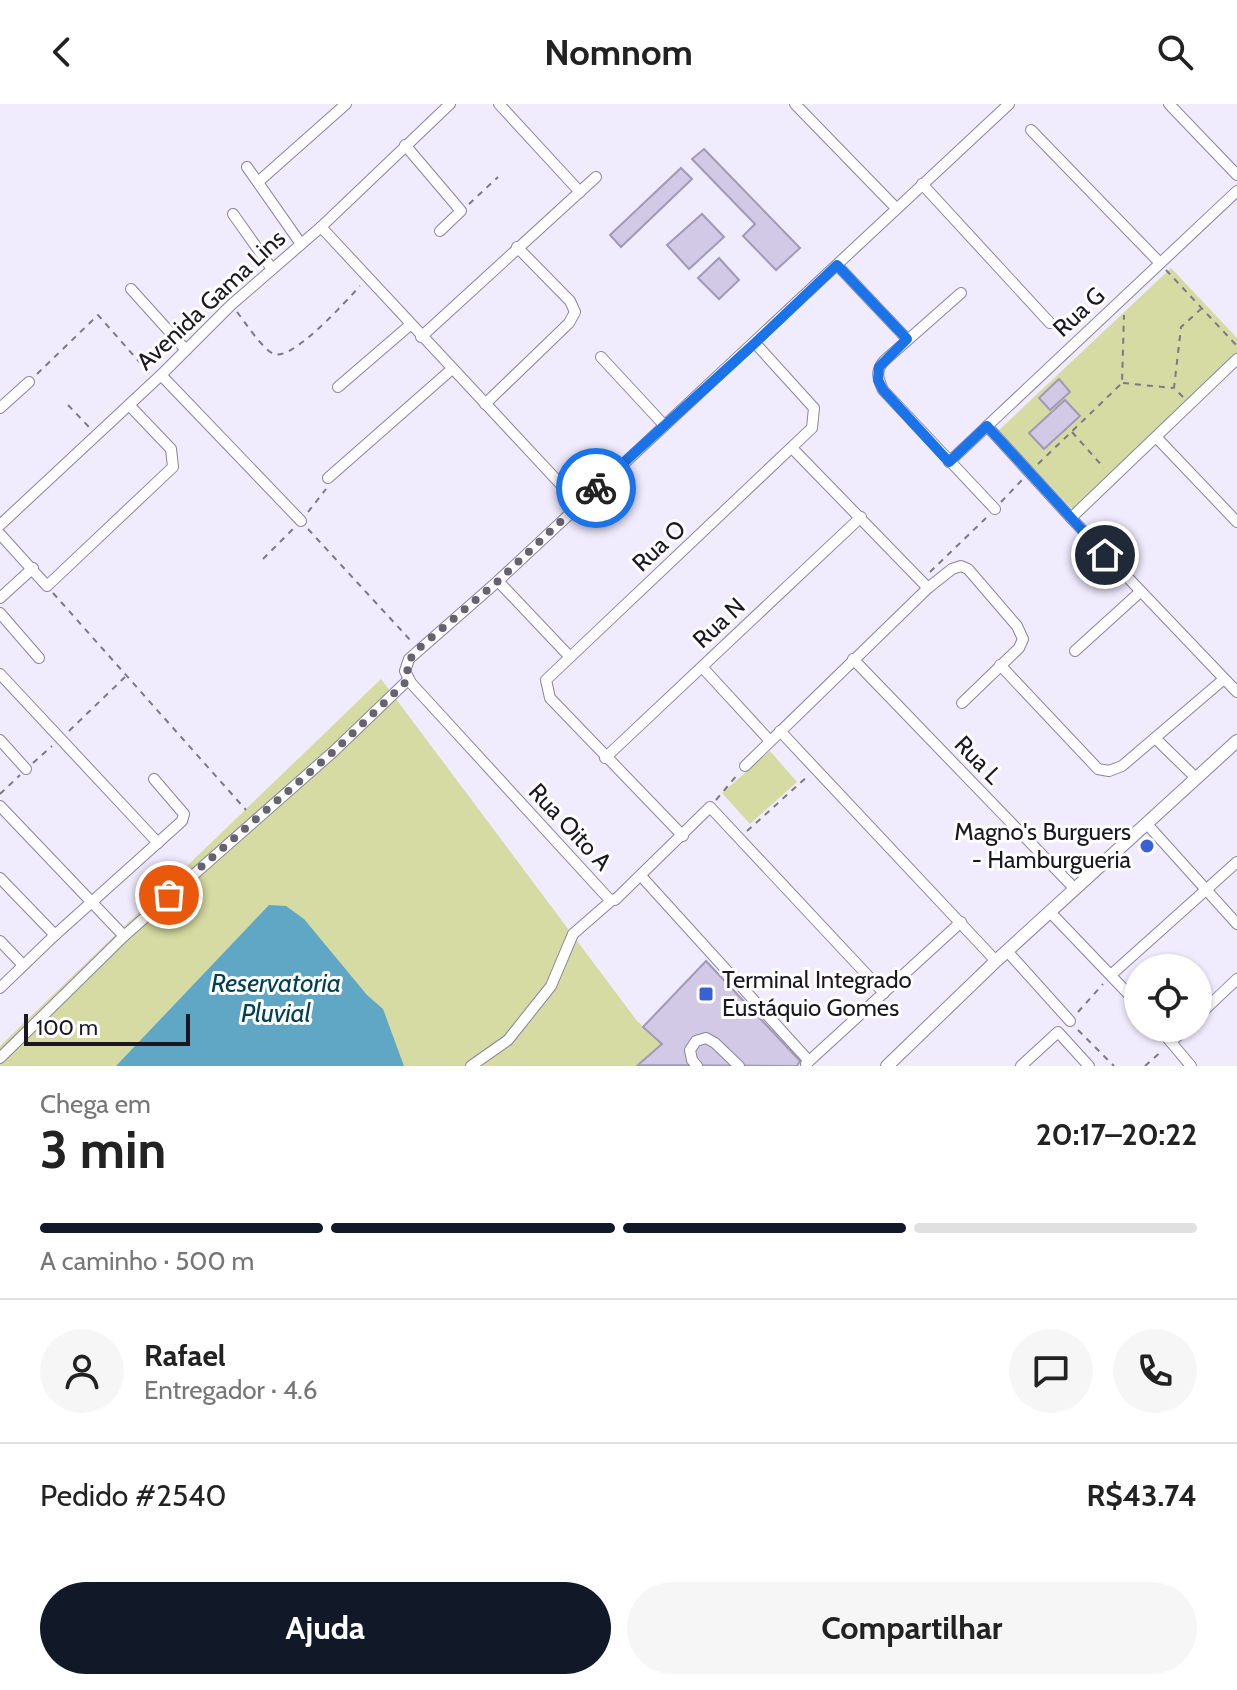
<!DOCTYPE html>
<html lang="pt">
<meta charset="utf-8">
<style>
body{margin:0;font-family:Cabin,sans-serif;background:#f6f6f6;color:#222;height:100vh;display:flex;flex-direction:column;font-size:30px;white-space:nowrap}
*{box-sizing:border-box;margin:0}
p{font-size:26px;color:#767676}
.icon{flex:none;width:44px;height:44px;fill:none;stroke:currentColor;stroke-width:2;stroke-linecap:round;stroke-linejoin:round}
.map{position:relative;height:962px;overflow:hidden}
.drawer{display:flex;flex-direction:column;background:#fff;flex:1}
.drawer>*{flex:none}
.controls{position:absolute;left:1124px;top:850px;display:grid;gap:16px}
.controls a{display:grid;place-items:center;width:88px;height:88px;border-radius:50%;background:#fff;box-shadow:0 2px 6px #0004;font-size:40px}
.scale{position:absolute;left:24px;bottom:20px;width:166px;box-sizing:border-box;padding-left:8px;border:4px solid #1b1822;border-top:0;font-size:22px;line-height:28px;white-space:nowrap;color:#1b1822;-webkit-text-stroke:6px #fff;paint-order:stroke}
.pin{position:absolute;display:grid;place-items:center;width:68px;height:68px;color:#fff;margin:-34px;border:4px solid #fff;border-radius:50%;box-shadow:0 2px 8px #0007}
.courier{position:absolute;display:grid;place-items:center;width:80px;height:80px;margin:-40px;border:6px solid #1a73e8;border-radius:50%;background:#fff;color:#222;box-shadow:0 2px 10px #0007}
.head em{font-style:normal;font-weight:700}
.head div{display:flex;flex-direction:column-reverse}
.head{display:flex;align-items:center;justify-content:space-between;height:136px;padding:0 40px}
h1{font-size:52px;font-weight:700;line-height:60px}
.bar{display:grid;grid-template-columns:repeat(4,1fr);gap:12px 8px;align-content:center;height:96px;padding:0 40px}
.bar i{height:10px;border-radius:6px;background:#e0e0e0}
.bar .current{background:#111827}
.bar p{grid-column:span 4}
.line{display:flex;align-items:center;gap:20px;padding:0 40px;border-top:2px solid #e0e0e0}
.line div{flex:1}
.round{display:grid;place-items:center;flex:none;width:84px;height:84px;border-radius:42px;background:#f6f6f6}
.action{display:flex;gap:16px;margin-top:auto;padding:16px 40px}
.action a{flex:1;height:92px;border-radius:48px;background:#111827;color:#fff;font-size:32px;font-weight:700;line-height:92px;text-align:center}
.action a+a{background:#f6f6f6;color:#222}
header{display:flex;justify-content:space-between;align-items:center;height:104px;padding:0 40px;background:#fff;font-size:36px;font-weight:700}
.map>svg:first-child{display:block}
.green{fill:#d5dba2}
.water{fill:#60a7c6}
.building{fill:#d2c9e7;stroke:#a199b5;stroke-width:2}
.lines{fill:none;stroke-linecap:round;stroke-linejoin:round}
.minor-casing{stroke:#8b839e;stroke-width:12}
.tertiary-casing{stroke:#8b839e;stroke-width:14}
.path{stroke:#7c7885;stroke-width:2;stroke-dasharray:6 6;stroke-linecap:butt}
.minor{stroke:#fff;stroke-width:10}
.tertiary{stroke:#fff;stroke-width:12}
.done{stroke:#66626f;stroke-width:8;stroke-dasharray:0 14.4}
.route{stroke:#1a73e8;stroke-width:10}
.poi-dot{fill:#3862d3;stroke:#fff;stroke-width:3}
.labels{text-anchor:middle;stroke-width:6;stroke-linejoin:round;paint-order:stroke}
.street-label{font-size:24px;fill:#1b1822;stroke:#fff}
.poi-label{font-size:24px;fill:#1b1822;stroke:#fff;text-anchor:end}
.water-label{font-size:26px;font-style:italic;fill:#004055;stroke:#fff}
</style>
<header><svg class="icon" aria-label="back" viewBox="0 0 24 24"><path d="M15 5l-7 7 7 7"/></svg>Nomnom<svg class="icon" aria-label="search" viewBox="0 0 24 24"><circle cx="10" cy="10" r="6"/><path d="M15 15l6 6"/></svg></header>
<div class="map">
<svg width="1237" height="962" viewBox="0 0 1237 962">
<rect width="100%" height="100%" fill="#f0ebfd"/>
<g class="green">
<path d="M1171 164 1237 234V249L1072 405 998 327Z"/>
<path d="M381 575 637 917 662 940 639 962H0V942Z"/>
<path d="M770 647 797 678 750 720 722 689Z"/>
</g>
<path class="water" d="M269 801 286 802 304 815 367 891 383 905 404 962H116Z"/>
<g class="building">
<path d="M704 45 800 144 776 166 743 132 755 120 692 55Z"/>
<path d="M681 64 692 75 621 143 610 131Z"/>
<path d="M702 110 724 133 689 165 667 141Z"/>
<path d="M719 154 739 176 719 195 698 174Z"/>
<path d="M1059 275 1070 288 1050 306 1039 294Z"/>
<path d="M1065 296 1080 312 1044 345 1029 329Z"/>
<path d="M706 857 800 957 797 962 638 961 662 940 643 923Z"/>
</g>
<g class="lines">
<defs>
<g id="minor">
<path d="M499 0 580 88"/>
<path d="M795 0 896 104"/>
<path d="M1169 0 1237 71"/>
<path d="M1031 26 1160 159"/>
<path d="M405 41 461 107 440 127"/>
<path d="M247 63 301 140"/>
<path d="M258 78 346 0"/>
<path d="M922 80 1050 219"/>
<path d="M233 110 272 165"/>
<path d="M321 123 579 400"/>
<path d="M837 161 907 235"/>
<path d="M131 185 186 246"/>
<path d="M961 189 884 257C875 267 878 275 883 286L995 405"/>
<path d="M421 233 596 73"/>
<path d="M601 253 664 321"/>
<path d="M161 271 301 417"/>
<path d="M338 283 410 221"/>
<path d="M485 300 569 219 575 208 570 197 517 143"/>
<path d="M0 304 29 278"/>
<path d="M987 322 1071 414 1237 588"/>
<path d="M1157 334 1237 418"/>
<path d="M792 344 928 484"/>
<path d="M949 358 1237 87"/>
<path d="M328 374 452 265"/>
<path d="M1071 414 1237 255"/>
<path d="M0 421 161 271 231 201 321 123 450 0"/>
<path d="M0 430 47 482 173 363 171 345 129 301"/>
<path d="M498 477 570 553"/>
<path d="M0 494 33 464"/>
<path d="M0 509 39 554"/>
<path d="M1075 547 1140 488"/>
<path d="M853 555 1075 785"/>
<path d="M1000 561 1098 665 1109 667 1122 662 1224 575"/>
<path d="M702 563 770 637"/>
<path d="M0 570 158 739"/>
<path d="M780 627 996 857"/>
<path d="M1155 634 1196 674"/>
<path d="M0 636 26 665"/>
<path d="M605 654 861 413"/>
<path d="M745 662 928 484 952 465 961 462 968 465 1017 522 1023 535 1019 544 962 599"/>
<path d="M0 702 124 832"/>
<path d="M1146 719 1237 820"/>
<path d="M683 732 550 594 546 576 812 324 814 304 755 239"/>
<path d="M641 772 809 957"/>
<path d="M0 774 55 831"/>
<path d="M1050 808 1138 900"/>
<path d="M0 837 23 861"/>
<path d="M1007 847 1070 917"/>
<path d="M1112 870 1237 758"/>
<path d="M0 884 55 831 182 717 184 710 154 675"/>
<path d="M884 889 710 703 615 796 609 795 411 579 405 567 409 555 498 477 1009 0"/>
<path d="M1198 912 1237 875"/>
<path d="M1159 924 1191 962"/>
<path d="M1171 938 1186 924"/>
<path d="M0 954 124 832 333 648 408 576"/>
<path d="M806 960 961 818"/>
<path d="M471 962 508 936 551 882 573 830 612 796"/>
<path d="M697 962 692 956 690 946 696 937 706 934 715 939 739 962"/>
<path d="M1021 962 1058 928 1089 962"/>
</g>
<path id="tertiary" d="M887 962 996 857 1237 637"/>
</defs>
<use href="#minor" class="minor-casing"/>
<use href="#tertiary" class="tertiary-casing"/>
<g class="path">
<path d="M469 100 498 73"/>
<path d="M1166 166 1237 242"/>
<path d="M237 208C245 218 263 246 274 250 293 257 347 196 360 182"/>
<path d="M37 270 98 211 149 269"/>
<path d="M1123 279 1173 284"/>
<path d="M1183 293 1174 284 1181 223 1201 205"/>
<path d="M68 301 89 323"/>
<path d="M1072 328 1104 364"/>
<path d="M1038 360 1122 279 1124 211"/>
<path d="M1001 398 1022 376"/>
<path d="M308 408 326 385"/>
<path d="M308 425 412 538"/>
<path d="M263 455 293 425"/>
<path d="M930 468 986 414"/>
<path d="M53 489 246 706"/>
<path d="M69 627 125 573"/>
<path d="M33 659 52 642"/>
<path d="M0 690 20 671"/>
<path d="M716 696 738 670"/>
<path d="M747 727 808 672"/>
<path d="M1078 908 1103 880"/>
<path d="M1078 926 1114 962"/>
<path d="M1145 962 1162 947"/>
</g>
<use href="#minor" class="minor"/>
<use href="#tertiary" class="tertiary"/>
</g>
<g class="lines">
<path class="done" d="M169 791 333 648 408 576 407 559 418 545 498 477 596 384"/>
<path class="route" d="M596 384 755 239 837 161 907 235 879 263 878 276 883 286 949 358 987 322 1105 451"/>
</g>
<g class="poi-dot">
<circle cx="1147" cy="742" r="8"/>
<rect x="698" y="882" width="16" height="16" rx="4"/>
</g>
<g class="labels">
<g class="street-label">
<text transform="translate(211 196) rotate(-43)" y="8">Avenida Gama Lins</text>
<text transform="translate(1079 208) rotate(-43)" y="8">Rua G</text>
<text transform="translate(659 442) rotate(-43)" y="8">Rua O</text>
<text transform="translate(719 519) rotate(-43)" y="8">Rua N</text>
<text transform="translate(978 656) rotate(46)" y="8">Rua L</text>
<text transform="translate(570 723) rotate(47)" y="8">Rua Oito A</text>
</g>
<g class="poi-label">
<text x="1131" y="736">Magno's Burguers<tspan x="1131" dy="28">- Hamburgueria</tspan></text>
<text x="722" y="884" text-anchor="start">Terminal Integrado<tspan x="722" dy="28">Eustáquio Gomes</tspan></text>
</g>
<g class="water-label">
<text x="276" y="888">Reservatoria<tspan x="276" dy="30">Pluvial</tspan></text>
</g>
</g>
</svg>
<div class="controls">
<a><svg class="icon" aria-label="locate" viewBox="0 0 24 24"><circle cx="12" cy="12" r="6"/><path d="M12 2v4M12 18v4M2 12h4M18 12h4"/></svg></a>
</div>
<div class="scale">100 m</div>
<div class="pin" style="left:169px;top:791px;background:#ea580c"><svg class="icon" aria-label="bag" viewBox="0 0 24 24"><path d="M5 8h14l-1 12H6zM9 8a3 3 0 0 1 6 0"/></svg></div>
<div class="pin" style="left:1105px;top:451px;background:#1f2937"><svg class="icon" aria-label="home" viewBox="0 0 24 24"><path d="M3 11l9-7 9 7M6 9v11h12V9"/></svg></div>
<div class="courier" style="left:596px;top:384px"><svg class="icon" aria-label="bike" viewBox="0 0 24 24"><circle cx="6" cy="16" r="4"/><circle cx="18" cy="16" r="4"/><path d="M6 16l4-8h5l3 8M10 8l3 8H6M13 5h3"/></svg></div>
</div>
<section class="drawer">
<div class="head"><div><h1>3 min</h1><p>Chega em</p></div><em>20:17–20:22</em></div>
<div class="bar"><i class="current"></i><i class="current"></i><i class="current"></i><i></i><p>A caminho · 500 m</p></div>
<div class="line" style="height:144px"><a class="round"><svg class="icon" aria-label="person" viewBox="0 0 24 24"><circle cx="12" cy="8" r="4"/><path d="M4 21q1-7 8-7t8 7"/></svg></a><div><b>Rafael</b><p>Entregador · 4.6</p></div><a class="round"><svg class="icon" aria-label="chat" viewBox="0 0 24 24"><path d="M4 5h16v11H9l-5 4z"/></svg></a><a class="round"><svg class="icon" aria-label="phone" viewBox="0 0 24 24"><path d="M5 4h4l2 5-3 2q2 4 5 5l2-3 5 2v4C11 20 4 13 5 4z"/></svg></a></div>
<div class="line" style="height:104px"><div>Pedido #2540</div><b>R$43.74</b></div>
<div class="action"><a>Ajuda</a><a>Compartilhar</a></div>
</section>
